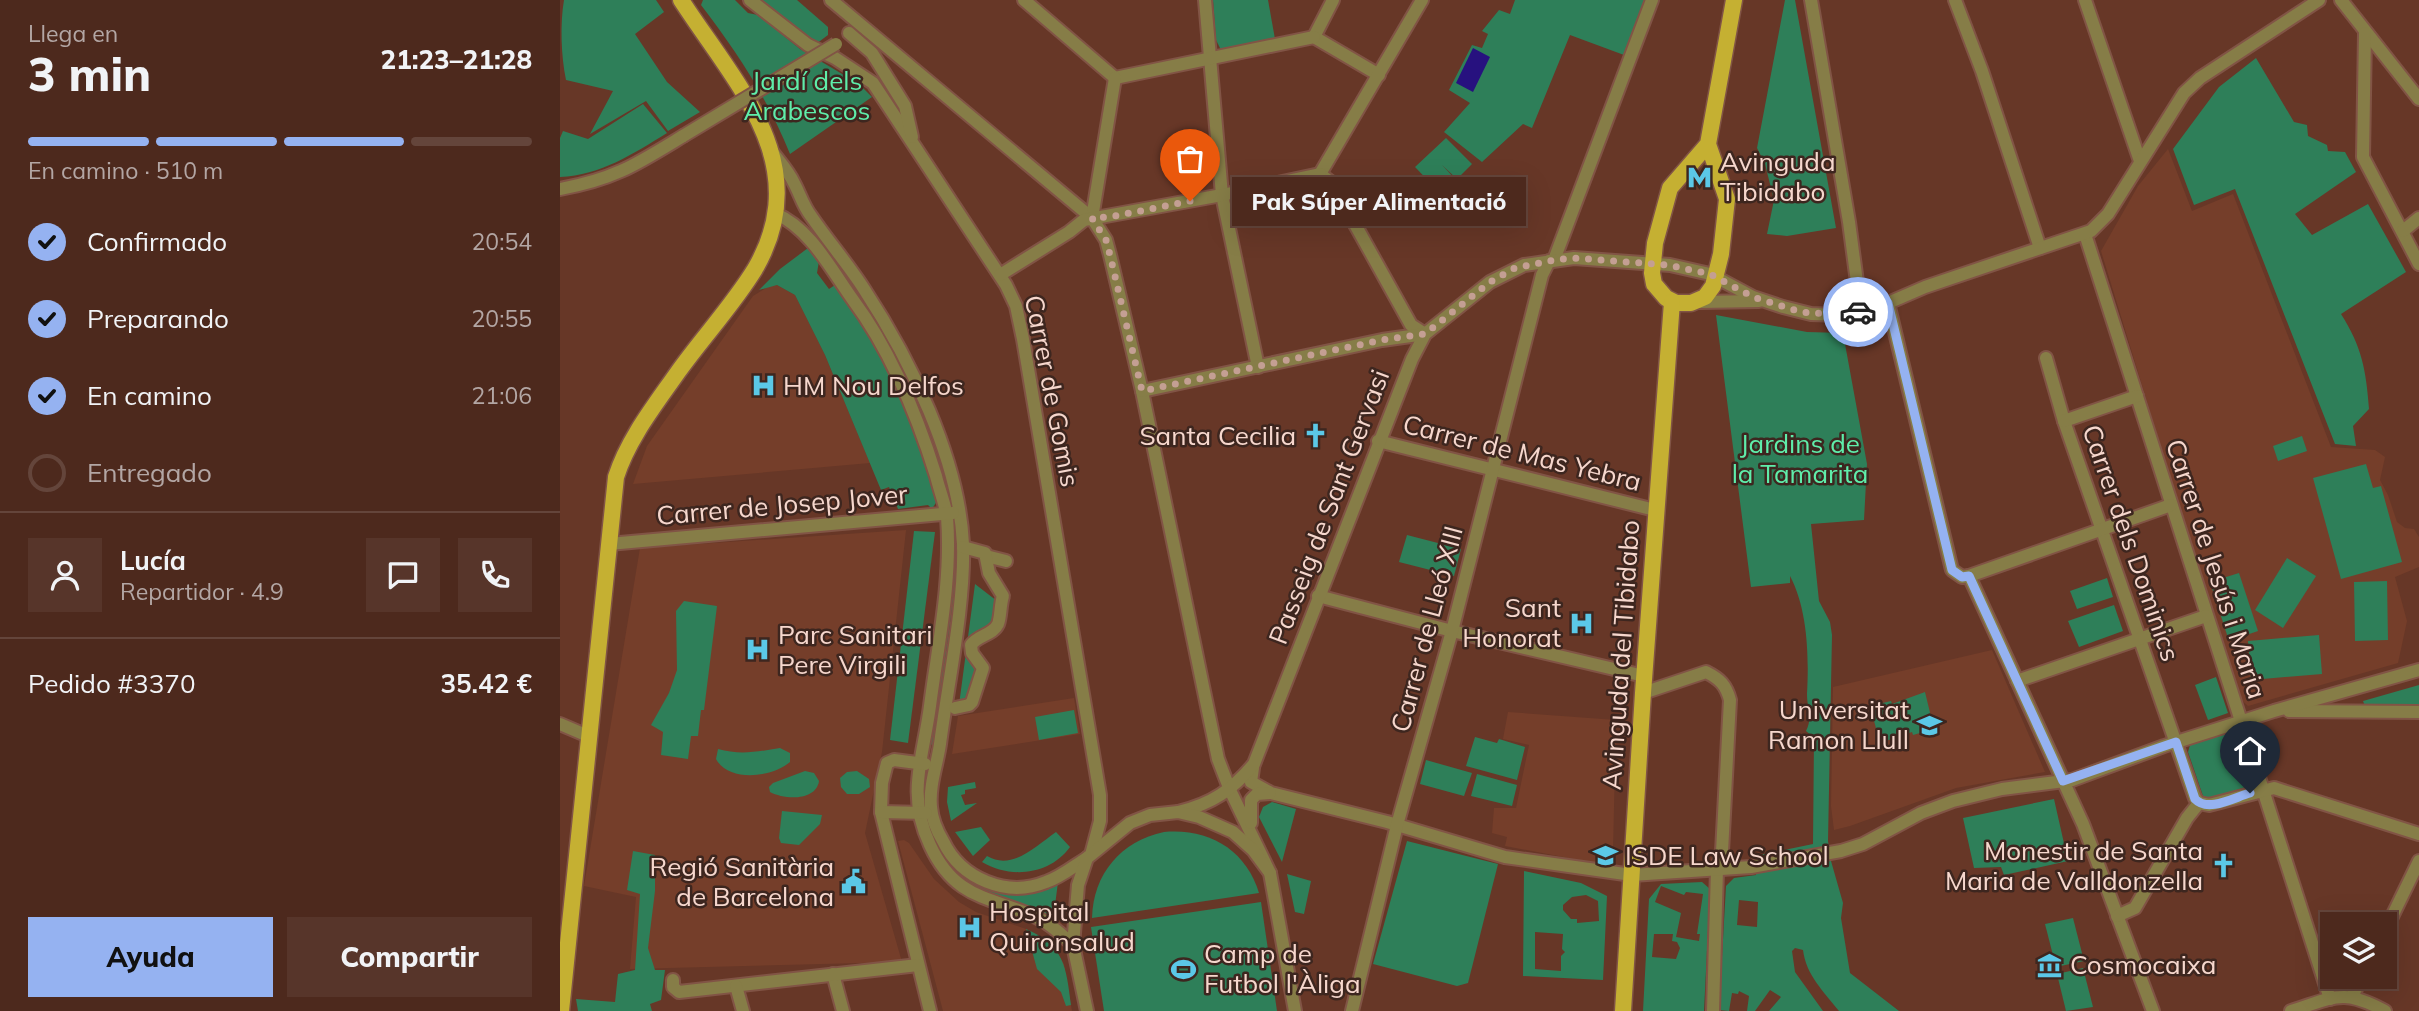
<!DOCTYPE html>
<html lang="es">
<meta charset="utf-8">
<style>
body{margin:0;font-family:Mulish,sans-serif;background:#57352a;color:#f1f3f6;height:100vh;display:flex;flex-direction:column;font-size:26px;white-space:nowrap}
*{box-sizing:border-box;margin:0}
p{font-size:23px;color:#b3a6a4}
.icon{flex:none;width:38px;height:38px;fill:none;stroke:currentColor;stroke-width:2;stroke-linecap:round;stroke-linejoin:round}
.map{position:relative;flex:1;overflow:hidden}
.details{display:flex;flex-direction:column;background:#4d291d;width:560px}
.details>*{flex:none}
.tools{position:absolute;left:1760px;top:912px;display:grid;gap:14px}
.tools a{display:grid;place-items:center;width:77px;height:77px;border-radius:0px;background:#4d291d;box-shadow:0 7px 28px #0002,0 0 0 2px #64453b;font-size:35px}
.pin{position:absolute;display:grid;place-items:center;width:60px;height:60px;color:#fff;margin:-72px -30px;border-radius:50% 50% 50% 0;rotate:-45deg;box-shadow:0 0 7px #0007}
.pin .icon{rotate:45deg}
.courier{position:absolute;display:grid;place-items:center;width:70px;height:70px;margin:-35px;border:5px solid #95b2f1;border-radius:50%;background:#fff;color:#222;box-shadow:0 2px 9px #0007}
.bubble{position:absolute;height:49px;border-radius:0px;background:#4d291d;box-shadow:0 7px 28px #0002,0 0 0 2px #64453b;font-size:23px;font-weight:800;line-height:49px;text-align:center}
.headline em{font-style:normal;font-weight:800}
.headline div{display:flex;flex-direction:column-reverse}
.headline{display:flex;align-items:center;justify-content:space-between;height:119px;padding:0 28px}
h1{font-size:46px;font-weight:800;line-height:52px}
.bar{display:grid;grid-template-columns:repeat(4,1fr);gap:10px 7px;align-content:center;height:84px;padding:0 28px}
.bar i{height:9px;border-radius:5px;background:#64453b}
.bar .active{background:#95b2f1}
.bar p{grid-column:span 4}
.line{display:flex;align-items:center;gap:18px;padding:0 28px;border-top:2px solid #64453b}
.line div{flex:1}
.round{display:grid;place-items:center;flex:none;width:74px;height:74px;border-radius:0px;background:#57352a}
ol{padding:0 28px;list-style:none}
li{display:flex;align-items:center;gap:21px;height:77px}
li p{margin-inline-start:auto}
li .icon{padding:7px;border-radius:50%;background:#95b2f1;color:#111;stroke-width:4}
li:last-child{color:#b3a6a4}
li i{width:38px;height:38px;border:4px solid #64453b;border-radius:50%}
.primary-button{display:flex;gap:14px;margin-top:auto;padding:14px 28px}
.primary-button a{flex:1;height:80px;border-radius:0px;background:#95b2f1;color:#111;font-size:28px;font-weight:800;line-height:80px;text-align:center}
.primary-button a+a{background:#57352a;color:#f1f3f6}
main{display:flex;flex:1;min-height:0}
.map>svg:first-child{display:block}
.built{fill:#753e2a}
.green{fill:#2e7f59;fill-rule:evenodd}
.water{fill:#27117f}
.lines{fill:none;stroke-linecap:round;stroke-linejoin:round}
.minor-casing{stroke:#815445;stroke-width:16}
.major-casing{stroke:#815445;stroke-width:19}
.minor{stroke:#867d47;stroke-width:12}
.major{stroke:#c5b032;stroke-width:16}
.minor-bridge-casing{stroke:#815445;stroke-width:16;stroke-linecap:butt}
.minor-bridge{stroke:#867d47;stroke-width:12}
.done{stroke:#c49f93;stroke-width:7;stroke-dasharray:0 12.6}
.route{stroke:#95b2f1;stroke-width:9}
.labels{text-anchor:middle;stroke-width:5;stroke-linejoin:round;paint-order:stroke}
.park-label{font-size:26px;fill:#5fedaa;stroke:#3d261f}
.poi-label{font-size:26px;fill:#f6d7cd;stroke:#3d261f;text-anchor:start}
.street-label{font-size:26px;fill:#f6d7cd;stroke:#3d261f}
</style>
<main>
<section class="details">
<div class="headline"><div><h1>3 min</h1><p>Llega en</p></div><em>21:23–21:28</em></div>
<div class="bar"><i class="active"></i><i class="active"></i><i class="active"></i><i></i><p>En camino · 510 m</p></div>
<ol>
<li><svg class="icon" aria-label="check" viewBox="0 0 24 24"><path d="M5 12l5 5 9-10"/></svg>Confirmado<p>20:54</p></li>
<li><svg class="icon" aria-label="check" viewBox="0 0 24 24"><path d="M5 12l5 5 9-10"/></svg>Preparando<p>20:55</p></li>
<li><svg class="icon" aria-label="check" viewBox="0 0 24 24"><path d="M5 12l5 5 9-10"/></svg>En camino<p>21:06</p></li>
<li><i></i>Entregado</li>
</ol>
<div class="line" style="height:126px"><a class="round"><svg class="icon" aria-label="person" viewBox="0 0 24 24"><circle cx="12" cy="8" r="4"/><path d="M4 21q1-7 8-7t8 7"/></svg></a><div><b>Lucía</b><p>Repartidor · 4.9</p></div><a class="round"><svg class="icon" aria-label="chat" viewBox="0 0 24 24"><path d="M4 5h16v11H9l-5 4z"/></svg></a><a class="round"><svg class="icon" aria-label="phone" viewBox="0 0 24 24"><path d="M5 4h4l2 5-3 2q2 4 5 5l2-3 5 2v4C11 20 4 13 5 4z"/></svg></a></div>
<div class="line" style="height:91px"><div>Pedido #3370</div><b>35.42 €</b></div>
<div class="primary-button"><a>Ayuda</a><a>Compartir</a></div>
</section>
<div class="map">
<svg width="1859" height="1011" viewBox="0 0 1859 1011">
<rect width="100%" height="100%" fill="#673727"/>
<g class="built">
<path d="M1608 149 1632 211 1673 194 1771 447 1815 450 1825 457 1820 480 1828 495 1837 522 1845 528 1854 529 1859 537V567L1835 577 1847 621 1838 663 1688 706 1677 696 1541 251 1578 186Z"/>
<path d="M217 285 235 295 265 355 310 463 73 484 87 446 193 296 209 286Z"/>
<path d="M346 530 322 752 305 833 342 962 70 969 76 897 24 886 80 548Z"/>
<path d="M1432 650 1485 772 1396 788 1290 826 1274 830 1271 806 1273 687Z"/>
<path d="M514 698 520 734 392 754 398 716Z"/>
<path d="M948 712 1056 720 1053 851 1045 865 945 846 947 837 932 833 934 808H956L969 745 943 739Z"/>
<path d="M344 840 349 843 374 879 399 902 416 912 466 929 491 943 504 964 512 1011H383L338 841Z"/>
</g>
<g class="green">
<path d="M4 0H96L104 12 75 34 107 82 140 112 108 131 86 101 30 134 53 91 6 80C1 56 0 23 4 0Z"/>
<path d="M143 0H175L188 13 198 15 240 49 299 84 312 97 230 154C208 99 177 52 141 5Z"/>
<path d="M200 0H237L268 27V35L256 44 204 6Z"/>
<path d="M653 0H708L715 39 661 50 656 40Z"/>
<path d="M955 0H1086L1064 55 1010 35 972 128 963 124 922 162 884 132 910 103 889 90 912 45 922 48 928 34 922 31 939 10 950 14Z"/>
<path d="M1225 0H1235L1276 228 1227 236 1207 234 1214 200 1205 164 1197 148Z"/>
<path d="M1696 58 1734 122 1747 125 1748 136 1767 145 1768 151 1785 152 1796 172 1735 214 1752 235 1808 204 1846 272 1781 314C1802 347 1806 370 1809 409L1793 426 1796 446 1775 444 1675 189 1634 205 1613 149 1659 87Z"/>
<path d="M83 104 107 133C73 154 41 175 0 177V138L3 131 28 139Z"/>
<path d="M886 138 912 164 897 179 882 165 896 180 881 194 855 167Z"/>
<path d="M253 228 316 317 347 376 387 480 383 481 346 383 249 231Z"/>
<path d="M248 248 259 261 257 273 269 289 275 285C323 348 357 425 377 501L372 509 368 505 338 509 329 487 321 490 265 355 235 295 217 285 199 290 220 269Z"/>
<path d="M1156 315 1247 332 1283 333 1307 464 1304 520 1251 524 1259 601 1270 622 1272 635 1268 841 1271 861 1283 903 1281 918 1290 973 1339 1011H1279C1264 992 1246 975 1243 950L1235 948 1232 951 1235 972 1263 1011H1209L1221 997 1210 990 1195 1011H1187L1189 996 1179 991 1178 994 1172 993 1169 1011 1159 1010 1166 886 1174 878 1196 875 1195 856 1253 844 1254 738 1246 731C1253 717 1247 709 1247 694 1249 657 1248 610 1230 576V583L1191 587ZM1179 900 1198 902 1197 927 1177 925Z"/>
<path d="M1742 436 1747 451 1718 461 1713 446Z"/>
<path d="M1806 464 1813 488 1821 486 1842 562 1781 579 1753 478Z"/>
<path d="M354 531 375 532 348 743 330 740Z"/>
<path d="M847 535 901 549 894 576 839 562Z"/>
<path d="M392 556H397L396 578 374 745 368 744Z"/>
<path d="M1727 558 1756 576 1723 628 1695 610Z"/>
<path d="M1679 573 1698 631 1669 641 1650 582Z"/>
<path d="M1547 578 1553 597 1517 609 1510 591Z"/>
<path d="M1827 581 1828 640 1795 641 1794 582Z"/>
<path d="M415 584 437 601 433 624 414 636 418 664 410 700 399 705Z"/>
<path d="M124 601 157 606 144 710H141L138 736H131L128 759 101 755 103 732 91 725 109 693 117 670 116 611Z"/>
<path d="M1554 605 1563 631 1519 647 1508 621Z"/>
<path d="M1759 635 1762 674 1691 680 1688 641Z"/>
<path d="M1656 677 1668 713 1648 720 1635 685Z"/>
<path d="M1859 685V704L1805 706 1803 701Z"/>
<path d="M1365 692 1374 729 1353 735 1352 732 1320 743 1310 706 1331 701 1332 704Z"/>
<path d="M514 710 518 733 479 740 475 717Z"/>
<path d="M1674 731 1679 735 1693 780 1692 785 1649 799 1643 796 1628 752 1630 745Z"/>
<path d="M915 737 937 743 939 739 965 747 957 780 906 766Z"/>
<path d="M220 748 230 753V762C213 777 169 783 156 759L158 749C179 755 197 752 220 748Z"/>
<path d="M866 760 912 773 904 796 860 784Z"/>
<path d="M245 771 254 773 259 781C256 801 225 800 210 792L209 787 213 783Z"/>
<path d="M297 771 309 779 310 787 299 794H287L281 787 280 778 287 772Z"/>
<path d="M917 774 957 785 952 806 911 796Z"/>
<path d="M415 782 416 788 405 790V794L401 795 405 805 417 803 391 821 387 802 388 787Z"/>
<path d="M1494 799 1508 861 1444 875 1441 867 1414 868 1403 818Z"/>
<path d="M712 802 736 809 722 862 699 817 703 807Z"/>
<path d="M222 811 262 815 260 824 239 845 221 843 219 838Z"/>
<path d="M421 827 430 840 413 856 395 832Z"/>
<path d="M369 829 424 886 498 882 493 921C434 897 397 891 369 829Z"/>
<path d="M496 832 510 847C490 875 450 879 422 862L427 856C452 871 476 846 496 832Z"/>
<path d="M604 832C649 828 686 850 699 893L532 918C533 874 561 841 604 832Z"/>
<path d="M847 841 938 864 908 983 897 986 813 964Z"/>
<path d="M73 851 95 855V891L88 948 95 970H105L101 1000 90 1004 92 1011H18L16 999 55 1002 58 974 75 970 80 894 67 890Z"/>
<path d="M964 871 1021 883 1047 896 1043 980 963 976ZM1026 895 1038 901 1039 921 1017 923V919H1011L1003 910V905L1012 897ZM975 932 1003 934 1002 949 1005 952 1001 956V971L975 969Z"/>
<path d="M727 874 751 881 744 914 735 912Z"/>
<path d="M1142 882 1150 889 1144 1011H1083L1089 899 1101 884ZM1101 886 1124 895 1126 892 1143 894 1137 934H1140L1139 941 1116 937 1121 913 1095 902ZM1094 934H1113L1112 941 1117 942 1120 948 1116 959 1092 957Z"/>
<path d="M701 902 717 1011H544L531 927Z"/>
<path d="M1513 918 1524 961 1496 967 1485 924Z"/>
<path d="M466 929C505 946 506 967 511 1005L506 1006 501 992 477 969Z"/>
<path d="M1523 968 1533 1007 1506 1011 1497 974Z"/>
</g>
<path class="water" d="M913 48 930 57 913 92 896 83Z"/>
<g class="lines">
<defs>
<g id="minor">
<path d="M190 0 248 45 275 58 313 83 446 285 456 306 463 339 540 795V821L532 851"/>
<path d="M271 0 532 218 546 240 550 255 582 391 658 759 670 790 710 873"/>
<path d="M464 0 555 78"/>
<path d="M645 0 662 195 698 367"/>
<path d="M1251 0 1289 222 1301 312"/>
<path d="M1395 0 1422 71 1480 248"/>
<path d="M1525 0 1580 161"/>
<path d="M1781 0 1859 99"/>
<path d="M289 33 312 53 345 106 352 137"/>
<path d="M1805 33 1803 157 1859 264"/>
<path d="M754 37 819 75"/>
<path d="M754 37 773 0"/>
<path d="M555 78 754 37"/>
<path d="M213 153C220 162 229 172 234 183 240 194 243 206 251 216 268 241 288 264 304 289 350 359 399 459 403 544 405 604 388 683 380 744 377 765 369 785 371 807 372 819 377 831 383 841 401 879 447 898 486 882 501 877 514 866 527 858"/>
<path d="M760 174 862 0"/>
<path d="M760 174 772 183 851 325 865 334"/>
<path d="M0 189C55 179 77 164 123 136"/>
<path d="M216 214C250 228 272 271 293 300 331 351 357 415 376 476 379 489 385 503 387 517 392 580 378 644 370 706 363 759 346 794 370 845 396 902 433 896 480 919 492 925 503 936 513 945"/>
<path d="M532 218 555 78"/>
<path d="M1843 231 1859 218"/>
<path d="M1525 234 1770 999"/>
<path d="M994 260 1092 0"/>
<path d="M440 275 509 232 524 220 662 195 760 174"/>
<path d="M1139 302 1199 301"/>
<path d="M1328 303 1392 570 1402 577 1409 576 1523 824 1593 1011"/>
<path d="M1486 358 1504 421 1635 798 1639 803 1649 805 1714 788 1859 834"/>
<path d="M582 391 822 340 865 334"/>
<path d="M1504 421 1577 396"/>
<path d="M818 441 1095 510"/>
<path d="M49 544 393 513"/>
<path d="M426 556 446 561"/>
<path d="M1409 576 1611 505"/>
<path d="M758 596 892 631 1084 676"/>
<path d="M1457 681 1646 616"/>
<path d="M1083 693 1146 672C1160 679 1166 685 1170 700L1162 852 1157 869 1153 1011"/>
<path d="M395 708 409 705 412 702 423 668 412 653 411 645C418 635 433 635 438 624 441 616 440 605 443 596L429 573 425 553 403 547"/>
<path d="M1729 711 1859 712"/>
<path d="M0 724 28 736"/>
<path d="M365 764 334 760 327 763 322 783 321 812 370 1011"/>
<path d="M693 768 691 782 711 793 827 822 945 857 1072 875 1191 867 1281 851 1303 844 1361 813 1393 801 1442 789 1512 780 1604 746 1714 711 1859 670"/>
<path d="M321 812 366 813"/>
<path d="M618 812C652 804 672 790 694 764L852 359 865 334 930 282 964 265 1014 258 1110 265 1150 274 1193 297 1223 307 1251 314 1281 315 1328 303 1365 287 1531 231 1548 214 1624 93 1640 78 1759 0"/>
<path d="M691 823V800L697 794 710 793"/>
<path d="M1557 916 1575 908 1627 818 1639 803"/>
<path d="M1825 931 1859 861"/>
<path d="M273 974 283 1011"/>
<path d="M113 980V987L119 992 358 965"/>
<path d="M176 986 183 1011"/>
<path d="M1793 995 1802 976"/>
<path d="M527 1011 513 945 518 885 527 858 570 823 590 815 618 812 639 817 673 832 693 850 710 873 735 1011"/>
<path d="M792 1011 837 825 892 631 982 275 989 261"/>
<path d="M1731 1011C1775 997 1783 988 1825 1011"/>
</g>
<g id="major">
<path d="M1148 144 1110 188 1095 243 1092 273 1094 284 1106 298 1116 303H1131L1145 297 1153 286 1161 254 1167 199 1148 144 1174 0"/>
<path d="M1 1011 56 477C68 439 95 405 118 372 143 337 173 305 195 269 256 164 176 85 121 0"/>
<path d="M1063 1011 1083 693 1112 302"/>
</g>
</defs>
<use href="#minor" class="minor-casing"/>
<use href="#major" class="major-casing"/>
<use href="#minor" class="minor"/>
<use href="#major" class="major"/>
<defs>
<path id="minor-bridge" d="M123 136 276 44"/>
</defs>
<use href="#minor-bridge" class="minor-bridge-casing"/>
<use href="#minor-bridge" class="minor-bridge"/>
</g>
<g class="lines">
<path class="done" d="M630 201 550 217 532 218 546 240 550 255 582 391 822 340 865 334 930 282 955 268 994 260 1014 258 1108 265 1150 274 1193 297 1241 312 1281 315 1298 312"/>
<path class="route" d="M1298 312 1328 303 1392 570 1402 577 1409 576 1503 781 1616 742 1635 799C1648 813 1675 797 1690 793"/>
</g>
<defs>
<symbol id="metro-bare" viewBox="-9 -9 18 18"><path d="M-5.5 5V-5H-3L0 0L3-5H5.5V5H3V-.5L0 4L-3-.5V5Z" fill="#5bc8e7" stroke="#3d261f" stroke-width="2.5" paint-order="stroke"/></symbol>
<symbol id="hospital-bare" viewBox="-9 -9 18 18"><path d="M-5-5h3v3.5h4V-5h3V5h-3V1.5h-4V5h-3Z" fill="#5bc8e7" stroke="#3d261f" stroke-width="2.5" paint-order="stroke"/></symbol>
<symbol id="church-bare" viewBox="-9 -9 18 18"><path d="M-1.2-6h2.4v3.5h3.3v2.4h-3.3V6h-2.4V-.1h-3.3v-2.4h3.3Z" fill="#5bc8e7" stroke="#3d261f" stroke-width="2.5" paint-order="stroke"/></symbol>
<symbol id="university-bare" viewBox="-9 -9 18 18"><path d="M0-5L7-2L0 1L-7-2ZM-4 1L0 2.5L4 1V4Q0 6-4 4Z" fill="#5bc8e7" stroke="#3d261f" stroke-width="2.5" paint-order="stroke"/></symbol>
<symbol id="civic-bare" viewBox="-9 -9 18 18"><path d="M-.6-6.5H3V-4.5H.6V-3L4-1V1h2V6H-6V1h2V-1L-.6-3ZM-1.2 2.5V6h2.4V2.5Z" fill="#5bc8e7" stroke="#3d261f" stroke-width="2.5" paint-order="stroke"/></symbol>
<symbol id="museum-bare" viewBox="-9 -9 18 18"><path d="M0-6L6-3V-2H-6V-3ZM-5-1h2V3h-2ZM-1-1h2V3h-2ZM3-1h2V3H3ZM-6 4H6V6H-6Z" fill="#5bc8e7" stroke="#3d261f" stroke-width="2.5" paint-order="stroke"/></symbol>
<symbol id="stadium-bare" viewBox="-9 -9 18 18"><path d="M0-5a6.5 5 0 1 0 0 10a6.5 5 0 1 0 0-10ZM-3.5-1.8h7v3.6h-7Z" fill="#5bc8e7" stroke="#3d261f" stroke-width="2.5" paint-order="stroke"/></symbol>
</defs>
<g fill-rule="evenodd">
<use href="#metro-bare" x="1122" y="160" width="35" height="35"/>
<use href="#hospital-bare" x="186" y="368" width="35" height="35"/>
<use href="#church-bare" x="738" y="418" width="35" height="35"/>
<use href="#hospital-bare" x="1004" y="606" width="35" height="35"/>
<use href="#hospital-bare" x="180" y="632" width="35" height="35"/>
<use href="#university-bare" x="1352" y="708" width="35" height="35"/>
<use href="#university-bare" x="1028" y="838" width="35" height="35"/>
<use href="#church-bare" x="1646" y="848" width="35" height="35"/>
<use href="#civic-bare" x="276" y="864" width="35" height="35"/>
<use href="#hospital-bare" x="392" y="910" width="35" height="35"/>
<use href="#museum-bare" x="1472" y="948" width="35" height="35"/>
<use href="#stadium-bare" x="606" y="952" width="35" height="35"/>
</g>
<g class="labels">
<g class="park-label">
<text x="247" y="90">Jardí dels<tspan x="247" dy="30">Arabescos</tspan></text>
<text x="1240" y="453">Jardins de<tspan x="1240" dy="30">la Tamarita</tspan></text>
</g>
<g class="poi-label">
<text x="1160" y="171">Avinguda<tspan x="1160" dy="30">Tibidabo</tspan></text>
<text x="223" y="395">HM Nou Delfos</text>
<text x="736" y="445" text-anchor="end">Santa Cecilia</text>
<text x="1001" y="617" text-anchor="end">Sant<tspan x="1001" dy="30">Honorat</tspan></text>
<text x="218" y="644">Parc Sanitari<tspan x="218" dy="30">Pere Virgili</tspan></text>
<text x="1349" y="719" text-anchor="end">Universitat<tspan x="1349" dy="30">Ramon Llull</tspan></text>
<text x="1643" y="860" text-anchor="end">Monestir de Santa<tspan x="1643" dy="30">Maria de Valldonzella</tspan></text>
<text x="1065" y="865">ISDE Law School</text>
<text x="274" y="876" text-anchor="end">Regió Sanitària<tspan x="274" dy="30">de Barcelona</tspan></text>
<text x="429" y="921">Hospital<tspan x="429" dy="30">Quironsalud</tspan></text>
<text x="644" y="963">Camp de<tspan x="644" dy="30">Futbol l'Àliga</tspan></text>
<text x="1510" y="974">Cosmocaixa</text>
</g>
<g class="street-label">
<text transform="translate(492 391) rotate(79)" y="9">Carrer de Gomis</text>
<text transform="translate(962 453) rotate(14)" y="9">Carrer de Mas Yebra</text>
<text transform="translate(222 505) rotate(-5)" y="9">Carrer de Josep Jover</text>
<text transform="translate(769 507) rotate(-69)" y="9">Passeig de Sant Gervasi</text>
<text transform="translate(1571 543) rotate(71)" y="9">Carrer dels Dominics</text>
<text transform="translate(1656 569) rotate(72)" y="9">Carrer de Jesús i Maria</text>
<text transform="translate(867 629) rotate(-75)" y="9">Carrer de Lleó XIII</text>
<text transform="translate(1061 655) rotate(-86)" y="9">Avinguda del Tibidabo</text>
</g>
</g>
</svg>
<div class="tools">
<a><svg class="icon" aria-label="layers" viewBox="0 0 24 24"><path d="M12 4l9 5-9 5-9-5zM3 14l9 5 9-5"/></svg></a>
</div>
<div class="pin" style="left:630px;top:201px;background:#ea580c"><svg class="icon" aria-label="bag" viewBox="0 0 24 24"><path d="M5 8h14l-1 12H6zM9 8a3 3 0 0 1 6 0"/></svg></div>
<div class="pin" style="left:1690px;top:793px;background:#1f2937"><svg class="icon" aria-label="home" viewBox="0 0 24 24"><path d="M3 11l9-7 9 7M6 9v11h12V9"/></svg></div>
<div class="courier" style="left:1298px;top:312px"><svg class="icon" aria-label="car" viewBox="0 0 24 24"><path d="M5 17H2v-5l4-1 3-4h7l3 4 3 1v5h-3M9 17h6M6 11h13"/><circle cx="7" cy="17" r="2"/><circle cx="17" cy="17" r="2"/></svg></div>
<div class="bubble" style="left:672px;top:177px;width:294px">Pak Súper Alimentació</div>
</div>
</main>
